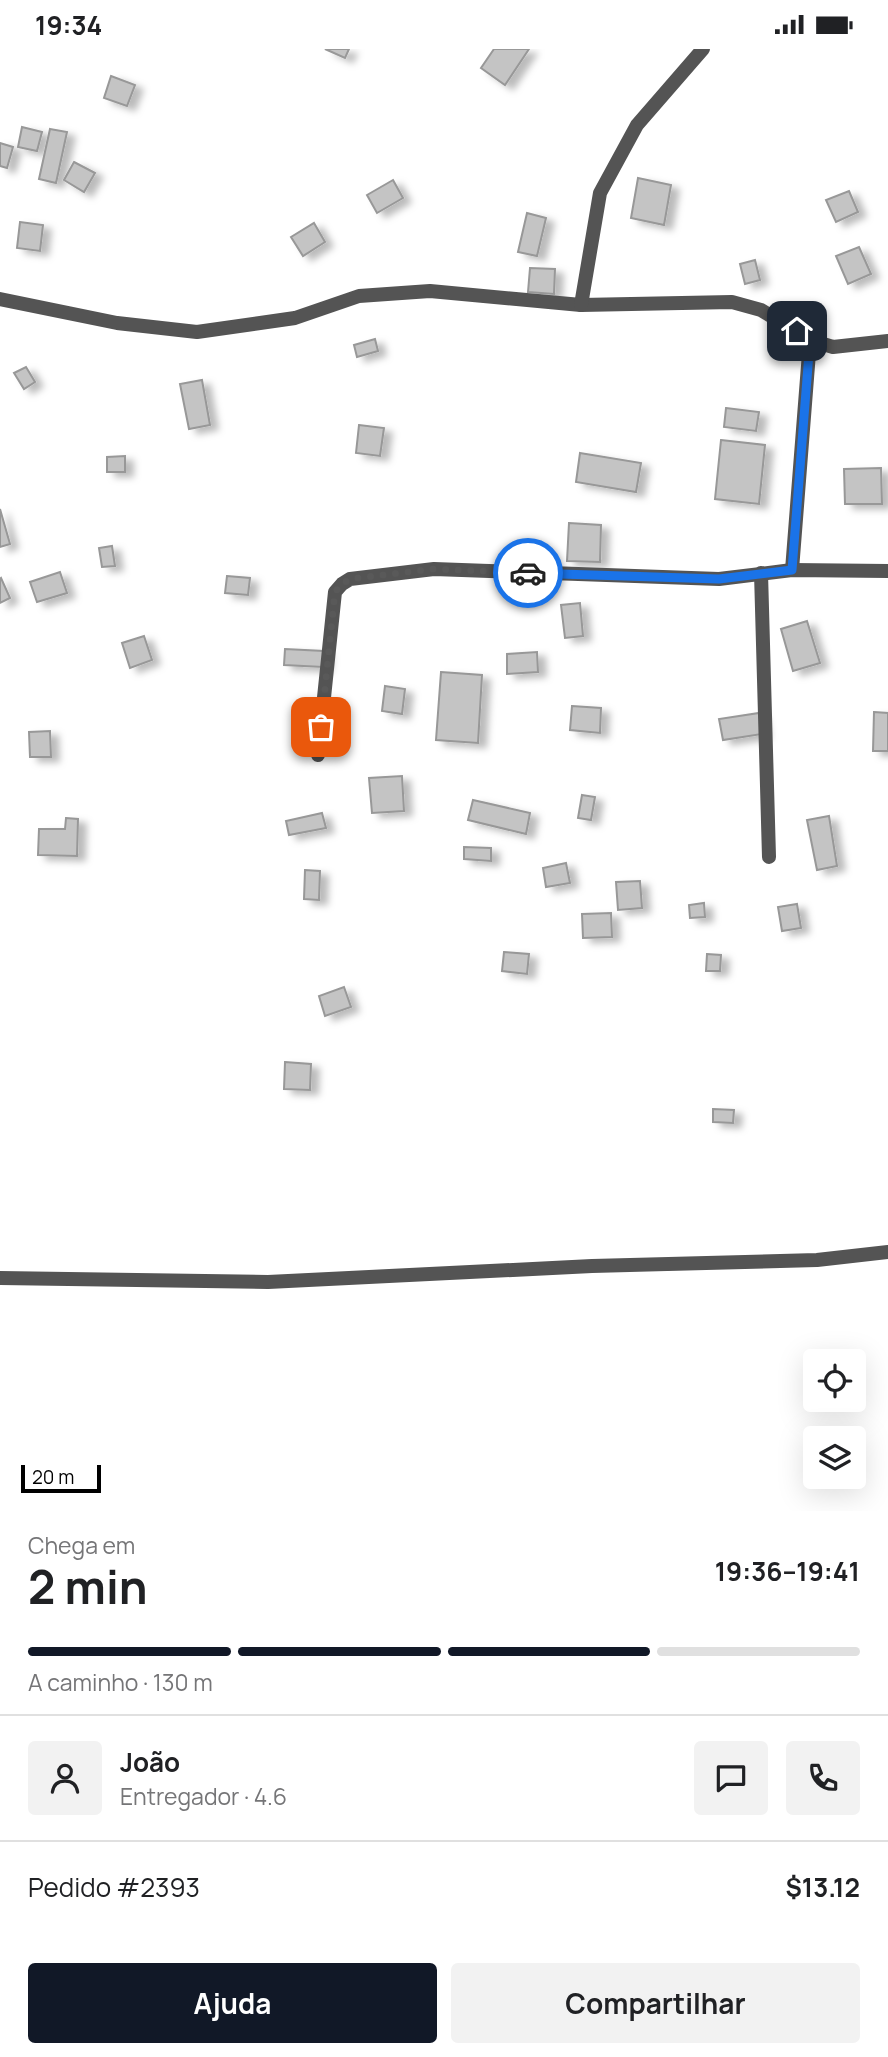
<!DOCTYPE html>
<html lang="pt">
<meta charset="utf-8">
<style>
body{margin:0;font-family:Manrope,sans-serif;background:#f2f2f2;color:#202124;height:100vh;display:flex;flex-direction:column;font-size:26px;white-space:nowrap}
*{box-sizing:border-box;margin:0}
p{font-size:23px;color:#757577}
.icon{flex:none;width:38px;height:38px;fill:none;stroke:currentColor;stroke-width:2;stroke-linecap:round;stroke-linejoin:round}
.map{position:relative;height:1462px;overflow:hidden}
.drawer{display:flex;flex-direction:column;background:#fff;flex:1}
.drawer>*{flex:none}
.fabs{position:absolute;left:803px;top:1300px;display:grid;gap:14px}
.fabs a{display:grid;place-items:center;width:63px;height:63px;border-radius:7px;background:#fff;box-shadow:0 7px 28px #0002;font-size:35px}
.scale{position:absolute;left:21px;bottom:18px;width:80px;box-sizing:border-box;padding-left:7px;border:4px solid #000;border-top:0;font-size:19px;line-height:24px;white-space:nowrap;color:#000;-webkit-text-stroke:5px #fff;paint-order:stroke}
.pin{position:absolute;display:grid;place-items:center;width:60px;height:60px;color:#fff;margin:-30px;border-radius:14px;box-shadow:0 4px 10px #0006}
.courier{position:absolute;display:grid;place-items:center;width:70px;height:70px;margin:-35px;border:5px solid #1a73e8;border-radius:50%;background:#fff;color:#222;box-shadow:0 2px 9px #0007}
.headline em{font-style:normal;font-weight:700}
.headline div{display:flex;flex-direction:column-reverse}
.headline{display:flex;align-items:center;justify-content:space-between;height:119px;padding:0 28px}
h1{font-size:46px;font-weight:700;line-height:52px}
.bar{display:grid;grid-template-columns:repeat(4,1fr);gap:10px 7px;align-content:center;height:84px;padding:0 28px}
.bar i{height:9px;border-radius:5px;background:#e0e0e0}
.bar .current{background:#111827}
.bar p{grid-column:span 4}
.line{display:flex;align-items:center;gap:18px;padding:0 28px;border-top:2px solid #e0e0e0}
.line div{flex:1}
.round{display:grid;place-items:center;flex:none;width:74px;height:74px;border-radius:7px;background:#f2f2f2}
.cta{display:flex;gap:14px;margin-top:auto;padding:14px 28px}
.cta a{flex:1;height:80px;border-radius:7px;background:#111827;color:#fff;font-size:28px;font-weight:700;line-height:80px;text-align:center}
.cta a+a{background:#f2f2f2;color:#202124}
.status{display:flex;justify-content:space-between;align-items:center;height:49px;padding:0 35px;background:#fff;direction:ltr}
.status svg{height:19px;fill:currentColor}
.map>svg:first-child{display:block}
.building{fill:#c4c4c4;stroke:#989898;stroke-width:2;filter:url(#shadow)}
.lines{fill:none;stroke-linecap:round;stroke-linejoin:round}
.minor{stroke:#545454;stroke-width:14}
.done{stroke:#595959;stroke-width:7;stroke-dasharray:0 12.6}
.route{stroke:#1a73e8;stroke-width:9}
</style>
<div class="status"><b>19:34</b><svg viewBox="0 0 49 12"><path d="M0 12V9h3v3zM5 12V6h3v6zM10 12V3h3v9zM15 12V0h3v12zM26 1h20v11H26zM47 4h2v5h-2z"/></svg></div>
<div class="map">
<svg width="888" height="1462" viewBox="0 0 888 1462">
<defs>
<filter id="shadow"><feDropShadow dx="8" dy="4.5" stdDeviation="3.5" flood-color="#0004"/></filter>
</defs>
<rect width="100%" height="100%" fill="#fff"/>
<g class="building">
<path d="M325 0H349L345 9Z"/>
<path d="M494 0H529L505 36 481 19Z"/>
<path d="M111 27 135 36 127 57 104 49Z"/>
<path d="M22 78 42 83 37 102 18 98Z"/>
<path d="M50 80 67 83 56 134 39 130Z"/>
<path d="M0 94 13 98 7 119 0 117Z"/>
<path d="M74 113 95 124 84 143 64 131Z"/>
<path d="M638 129 671 136 664 176 631 169Z"/>
<path d="M393 131 403 149 377 164 367 146Z"/>
<path d="M849 142 858 163 836 173 826 151Z"/>
<path d="M527 164 546 169 537 207 518 203Z"/>
<path d="M20 173 43 176 40 202 17 199Z"/>
<path d="M314 174 325 193 303 207 291 188Z"/>
<path d="M859 198 871 225 848 235 836 207Z"/>
<path d="M755 211 760 231 745 235 740 215Z"/>
<path d="M530 219 555 220 554 245 528 243Z"/>
<path d="M375 290 378 302 357 308 354 296Z"/>
<path d="M26 318 35 333 24 340 14 324Z"/>
<path d="M202 331 210 376 189 380 180 335Z"/>
<path d="M726 359 759 363 756 382 724 378Z"/>
<path d="M359 376 384 379 380 407 356 404Z"/>
<path d="M721 391 765 396 759 455 715 450Z"/>
<path d="M580 404 641 414 636 443 576 433Z"/>
<path d="M125 407V423H107V408Z"/>
<path d="M881 419 882 455H845L844 420Z"/>
<path d="M0 460 10 495 0 498Z"/>
<path d="M569 474 601 476 600 513 567 512Z"/>
<path d="M112 497 115 517 102 518 99 499Z"/>
<path d="M60 523 67 544 37 553 30 533Z"/>
<path d="M227 527 250 529 248 546 225 544Z"/>
<path d="M1 529 10 549 0 554V530Z"/>
<path d="M580 554 583 587 565 589 561 556Z"/>
<path d="M807 572 820 614 793 622 781 580Z"/>
<path d="M144 587 152 611 130 619 122 594Z"/>
<path d="M285 600 324 602 323 618 284 616Z"/>
<path d="M537 603 538 623 507 625V605Z"/>
<path d="M441 623 482 626 478 694 436 691Z"/>
<path d="M385 637 405 640 402 665 382 662Z"/>
<path d="M572 657 601 659 600 684 570 681Z"/>
<path d="M874 663 888 664V702H873Z"/>
<path d="M759 664 762 685 723 691 719 670Z"/>
<path d="M50 682 51 708H30L29 683Z"/>
<path d="M402 727 404 762 372 764 369 729Z"/>
<path d="M582 746 595 748 591 771 578 769Z"/>
<path d="M473 751 530 764 526 785 468 771Z"/>
<path d="M322 764 326 779 289 786 286 772Z"/>
<path d="M829 767 837 817 817 821 807 771Z"/>
<path d="M66 769 78 770 77 807 38 806 39 780H65Z"/>
<path d="M464 798 491 799V812L464 810Z"/>
<path d="M566 814 570 834 546 838 543 819Z"/>
<path d="M305 821 320 822 319 851 304 850Z"/>
<path d="M640 832 642 859 618 861 616 833Z"/>
<path d="M704 854 705 868 690 869 689 856Z"/>
<path d="M797 855 801 879 782 882 778 858Z"/>
<path d="M611 864 612 888 583 889 582 865Z"/>
<path d="M504 903 529 905 527 925 502 922Z"/>
<path d="M707 905 721 906 720 922H706Z"/>
<path d="M344 938 351 958 325 967 319 947Z"/>
<path d="M285 1013 311 1015 310 1041 284 1040Z"/>
<path d="M713 1060 734 1061 733 1074 713 1073Z"/>
</g>
<g class="lines">
<g class="minor">
<path d="M0 250 117 274 197 283 295 269 359 247 430 242 581 256 732 253 761 261 810 291 833 298 888 292"/>
<path d="M581 256 600 144 637 76 703 0"/>
<path d="M792 521 810 291"/>
<path d="M761 524 769 808"/>
<path d="M318 706 335 543 342 535 350 530 434 520 719 530 792 521 888 522"/>
<path d="M0 1229 268 1233 592 1217 817 1211 888 1203"/>
</g>
</g>
<g class="lines">
<path class="done" d="M321 678 335 543 342 535 350 530 434 520 528 524"/>
<path class="route" d="M528 524 719 530 792 521 810 291 797 282"/>
</g>
</svg>
<div class="fabs">
<a><svg class="icon" aria-label="locate" viewBox="0 0 24 24"><circle cx="12" cy="12" r="6"/><path d="M12 2v4M12 18v4M2 12h4M18 12h4"/></svg></a>
<a><svg class="icon" aria-label="layers" viewBox="0 0 24 24"><path d="M12 4l9 5-9 5-9-5zM3 14l9 5 9-5"/></svg></a>
</div>
<div class="scale">20 m</div>
<div class="pin" style="left:321px;top:678px;background:#ea580c"><svg class="icon" aria-label="bag" viewBox="0 0 24 24"><path d="M5 8h14l-1 12H6zM9 8a3 3 0 0 1 6 0"/></svg></div>
<div class="pin" style="left:797px;top:282px;background:#1f2937"><svg class="icon" aria-label="home" viewBox="0 0 24 24"><path d="M3 11l9-7 9 7M6 9v11h12V9"/></svg></div>
<div class="courier" style="left:528px;top:524px"><svg class="icon" aria-label="car" viewBox="0 0 24 24"><path d="M5 17H2v-5l4-1 3-4h7l3 4 3 1v5h-3M9 17h6M6 11h13"/><circle cx="7" cy="17" r="2"/><circle cx="17" cy="17" r="2"/></svg></div>
</div>
<section class="drawer">
<div class="headline"><div><h1>2 min</h1><p>Chega em</p></div><em>19:36–19:41</em></div>
<div class="bar"><i class="current"></i><i class="current"></i><i class="current"></i><i></i><p>A caminho · 130 m</p></div>
<div class="line" style="height:126px"><a class="round"><svg class="icon" aria-label="person" viewBox="0 0 24 24"><circle cx="12" cy="8" r="4"/><path d="M4 21q1-7 8-7t8 7"/></svg></a><div><b>João</b><p>Entregador · 4.6</p></div><a class="round"><svg class="icon" aria-label="chat" viewBox="0 0 24 24"><path d="M4 5h16v11H9l-5 4z"/></svg></a><a class="round"><svg class="icon" aria-label="phone" viewBox="0 0 24 24"><path d="M5 4h4l2 5-3 2q2 4 5 5l2-3 5 2v4C11 20 4 13 5 4z"/></svg></a></div>
<div class="line" style="height:91px"><div>Pedido #2393</div><b>$13.12</b></div>
<div class="cta"><a>Ajuda</a><a>Compartilhar</a></div>
</section>
